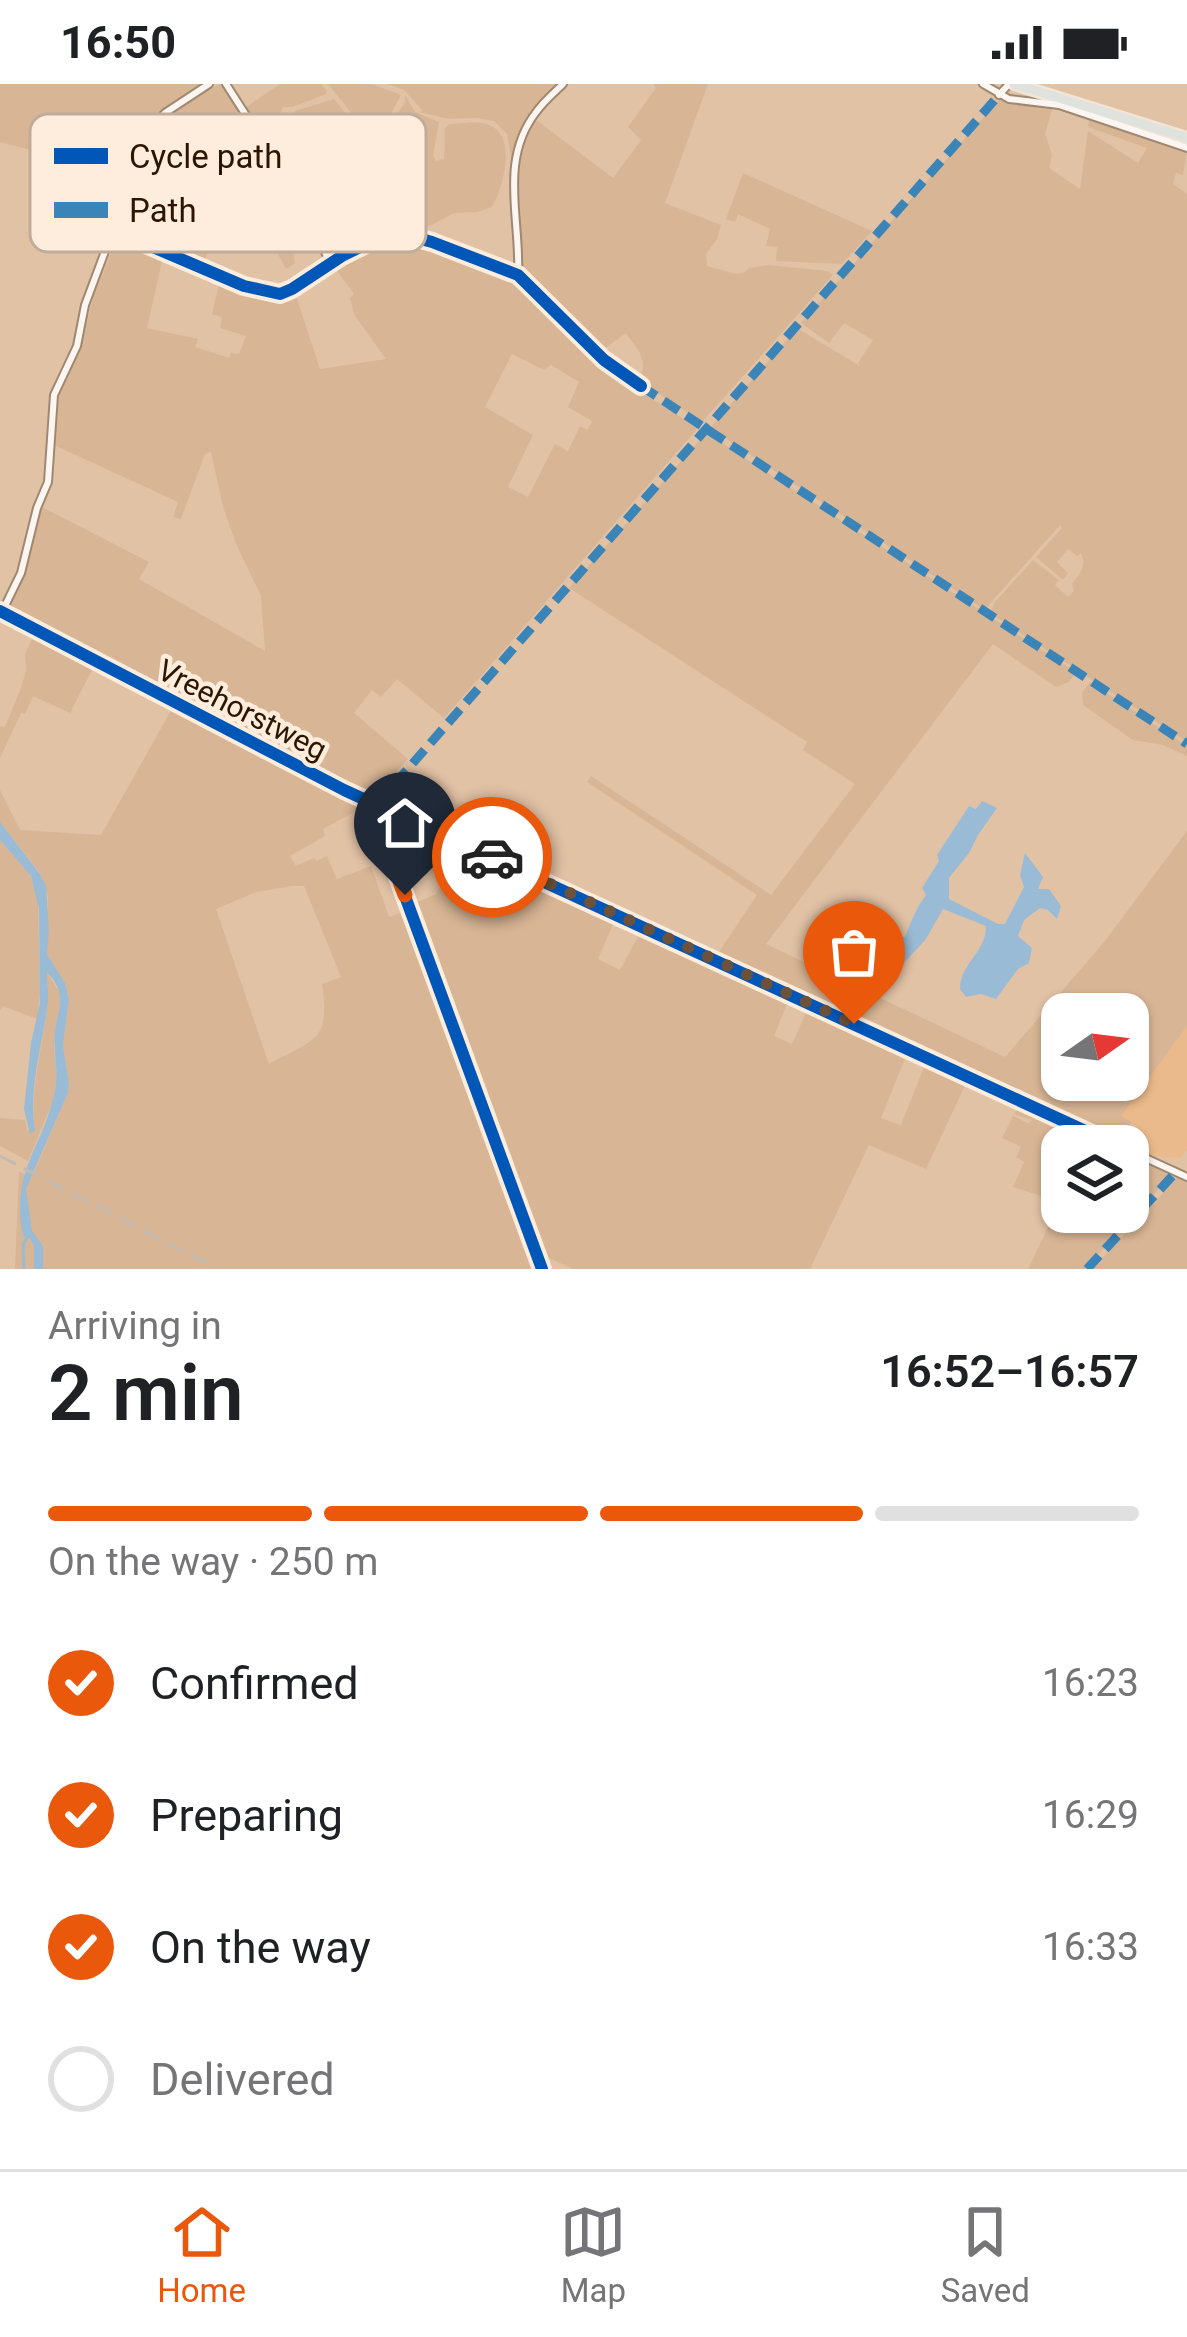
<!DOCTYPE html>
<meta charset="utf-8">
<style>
body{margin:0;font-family:Roboto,sans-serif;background:#f2f2f2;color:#202124;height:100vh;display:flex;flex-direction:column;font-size:45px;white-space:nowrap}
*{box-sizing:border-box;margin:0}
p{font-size:39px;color:#757577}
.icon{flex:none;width:66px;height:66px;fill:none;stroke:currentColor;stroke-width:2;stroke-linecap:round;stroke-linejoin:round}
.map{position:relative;height:1185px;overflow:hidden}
.details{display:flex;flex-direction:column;background:#fff;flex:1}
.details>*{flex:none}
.needle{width:78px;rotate:76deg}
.tools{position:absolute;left:1041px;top:909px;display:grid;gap:24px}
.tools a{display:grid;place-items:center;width:108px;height:108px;border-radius:24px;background:#fff;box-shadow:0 3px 9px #0004;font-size:60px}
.pin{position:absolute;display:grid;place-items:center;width:102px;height:102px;color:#fff;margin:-123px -51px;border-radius:50% 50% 50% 0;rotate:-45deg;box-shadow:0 0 12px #0007}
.pin .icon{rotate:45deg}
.courier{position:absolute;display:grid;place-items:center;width:120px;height:120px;margin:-60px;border:9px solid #ea580c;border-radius:50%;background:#fff;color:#222;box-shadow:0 3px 15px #0007}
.overview em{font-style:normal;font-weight:600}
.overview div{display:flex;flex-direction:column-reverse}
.overview{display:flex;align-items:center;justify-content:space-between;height:204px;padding:0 48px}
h1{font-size:78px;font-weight:600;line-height:90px}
.bar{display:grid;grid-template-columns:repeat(4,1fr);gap:18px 12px;align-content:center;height:144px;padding:0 48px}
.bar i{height:15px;border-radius:9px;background:#e0e0e0}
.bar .current{background:#ea580c}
.bar p{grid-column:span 4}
ol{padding:0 48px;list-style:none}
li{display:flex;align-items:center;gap:36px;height:132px}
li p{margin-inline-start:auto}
li .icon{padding:12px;border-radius:50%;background:#ea580c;color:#fff;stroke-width:4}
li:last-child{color:#757577}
li i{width:66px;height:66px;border:6px solid #e0e0e0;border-radius:50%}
.status{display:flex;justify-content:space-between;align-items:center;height:84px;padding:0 60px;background:#fff;direction:ltr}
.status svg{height:33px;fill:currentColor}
.menu{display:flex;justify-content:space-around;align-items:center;height:168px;border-top:3px solid #e0e0e0;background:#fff;font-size:33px;color:#757577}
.menu a{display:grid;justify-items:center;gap:6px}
.menu .current{color:#ea580c}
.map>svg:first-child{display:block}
.built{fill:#ebba8c}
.green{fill:#d8b594;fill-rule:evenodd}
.water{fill:#9abbd5}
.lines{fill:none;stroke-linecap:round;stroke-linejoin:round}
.stream{stroke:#9abbd5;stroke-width:3}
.minor-casing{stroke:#a08870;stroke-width:10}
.major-casing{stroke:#f2e4d6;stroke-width:14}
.minor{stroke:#fbf6f2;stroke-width:6}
.major{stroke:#dfe2dd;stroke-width:9}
.rail{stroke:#c3bab1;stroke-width:3;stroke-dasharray:18 9;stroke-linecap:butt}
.quiet{stroke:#3a84b8;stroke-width:9;stroke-dasharray:18 9;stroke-linecap:butt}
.cycleway-casing{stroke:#feecdc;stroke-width:20}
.cycleway{stroke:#0057b8;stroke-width:12}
.done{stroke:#6c523a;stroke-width:12;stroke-dasharray:0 21.6}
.route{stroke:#ea580c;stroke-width:15}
.labels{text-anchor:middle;stroke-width:9;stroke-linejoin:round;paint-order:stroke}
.street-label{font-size:30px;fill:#2c1601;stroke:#feecdc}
.key{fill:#feecdc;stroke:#bfac9a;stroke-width:3}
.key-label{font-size:33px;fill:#2c1601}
</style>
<div class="status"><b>16:50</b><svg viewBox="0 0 49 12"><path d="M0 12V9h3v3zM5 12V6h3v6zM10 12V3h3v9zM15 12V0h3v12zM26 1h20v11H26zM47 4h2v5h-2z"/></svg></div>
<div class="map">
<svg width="1187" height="1185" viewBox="0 0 1187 1185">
<rect width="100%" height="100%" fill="#e2c2a5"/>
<path class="built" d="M1187 942V1066L1181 1074 1147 1072 1143 1070 1148 1058 1134 1051 1138 1043 1120 1033Z"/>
<g class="green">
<path d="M0 0H201C165 25 136 47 122 90L0 58Z"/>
<path d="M220 0 285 98 314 155 293 166 295 179 286 185 265 146 214 148 204 179 118 143C127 88 139 52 187 20 198 13 208 5 220 0Z"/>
<path d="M280 0H321L327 7 326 10 292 23H283L281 29 285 36 292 34 295 27 334 15 359 46 360 50 316 74 315 77 319 79 334 72C342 77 352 83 356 93 366 119 344 142 387 147L330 174 292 99 245 24Z"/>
<path d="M328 0H372L401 11 383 44 378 47H369L357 36Z"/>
<path d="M387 0H555L524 39 512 79 507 50 494 37 477 34 449 35 419 28 423 27 404 6Z"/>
<path d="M653 0H708L665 119 721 141 717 155 706 170 707 182 736 190 743 189 749 184 768 181 828 187 833 191 702 338 639 297C649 276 639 267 626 249L604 265 522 182C517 133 510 79 535 35L613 94 641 56 628 43 656 4Z"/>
<path d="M405 11 415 28 439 38 433 71 436 77 444 75 445 44 449 40C462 40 477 36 489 41 518 52 503 104 492 123L477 128 454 129 430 142 395 138 392 132 394 105 389 103 387 107V137L377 141C352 129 366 114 361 93 358 83 347 76 341 68L367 51 385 49 405 18Z"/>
<path d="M999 16 1053 22 1045 50 1052 71 1049 84 1080 105 1088 47 1138 79 1147 64 1088 43 1090 33 1187 66 1183 91 1176 89 1173 100 1187 110V658L990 529 995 518 1033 476 1059 496 1055 501 1068 513 1074 507 1072 500C1080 489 1087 482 1081 469L1077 472 1068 465 1057 478 1068 489 1063 496 1036 473 1062 444 1060 441 987 523 982 524 710 344 797 244 860 282 858 279 873 256 844 239 829 259 801 239Z"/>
<path d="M743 89 872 147 842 180 776 177 777 163 766 162 770 145 738 130 735 138 726 135Z"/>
<path d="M403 152 525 201 613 290 698 344 444 634 397 595 381 613 372 606 354 629 408 675 373 714 281 671 7 526 25 487 36 438 42 423 149 478 139 495 265 567 261 512 237 462 223 423 211 368 205 370 181 435 173 433 178 418 54 361 57 315 60 304 81 264 93 214 117 154 163 173 147 244 198 255 195 263 229 274 231 269 239 270 246 252 220 244 222 233 212 230 220 196 273 213 295 209 320 285 386 275 355 232 350 214 354 210 335 184 378 160ZM512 270 544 286 551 281 579 298 568 323 592 337 587 346 580 342 568 367 555 360 528 413 508 403 533 351 485 323Z"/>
<path d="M706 349 1076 588 1069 598 1056 603 993 560 766 860 1005 973 1105 857 1187 747V942L1121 1032 1131 1038 1127 1048 1148 1058 1143 1070 715 874 757 811 587 698 591 692 771 811 855 700 803 666 807 658 569 504ZM1062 930H1128V996H1062Z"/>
<path d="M34 551 93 584 70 629 33 612 25 630 21 629 0 674V642L5 643 21 604 26 587 25 570Z"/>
<path d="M1090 598 1187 662V672L1163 661 1133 656 1083 621 1082 609Z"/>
<path d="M173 623 365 719V722L323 745 325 752 290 772 296 782 314 774 316 777 327 772 337 795 371 782 389 833 403 828 537 1185H15L19 1087 29 1093 34 1089 68 1009 69 1000 63 961 69 916 65 899 47 870 48 813 40 789 0 738V706L20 746 101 751ZM292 802H304L341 893 322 900C331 957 315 955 269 980L216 825 256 808Z"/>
<path d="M380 725 456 759 447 782 439 778 441 773 433 770 425 786 418 787 417 794 404 799 377 727Z"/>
<path d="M0 756 31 792 38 814 40 910 37 935 3 922 0 926Z"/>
<path d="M461 761 616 833 598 875 620 886 642 845 790 913 774 952 792 960 809 922 908 967 881 1034 901 1041 927 976 968 995 926 1085 869 1061 810 1185H573L549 1174 542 1181 410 821 436 810Z"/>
<path d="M47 888 61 911 54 961 57 995 53 1017 28 1077 0 1062V1034L25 1036 27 1046H35C29 1001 44 961 48 917 49 908 47 898 47 888Z"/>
<path d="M1021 1019 1034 1025 1035 1029 1037 1026 1114 1062H1062V1128H1128V1068L1173 1089 1085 1185H1028L1060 1118 1013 1103 1024 1078 1016 1073 1021 1063 1002 1054 1013 1032 1028 1039 1032 1036 1014 1030Z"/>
<path d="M1179 1092 1187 1096V1185H1092Z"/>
</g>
<g class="water">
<path d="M982 717 997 724 978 751 969 769 949 794V815L998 840H1005L1024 803 1020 791 1025 769 1043 793 1038 805H1049L1061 822 1057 835 1048 826 1040 824 1024 836 1018 852 1032 864 1029 879 1018 885 996 915 981 910 966 913 960 905C960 879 986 869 986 842L943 825 926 855 904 879 884 868 895 851 905 853C911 838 916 824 926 811L922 804 939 777 937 771 969 722 976 725Z"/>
<path d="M0 738 40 790 46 802 49 846 47 870 65 899 69 916 63 961 69 1000 68 1009 26 1105 32 1147 43 1162V1185H34V1162L30 1154 23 1152C10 1084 44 1064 55 1006 59 988 53 968 55 949 58 922 68 911 47 888 47 898 49 908 48 918 43 961 28 1001 35 1046L30 1050 24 1025 31 959 40 919 39 825 31 792 0 756Z"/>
</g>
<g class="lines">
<path class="stream" d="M24 1185 23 1161 28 1152"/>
<defs>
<g id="minor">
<path d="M226 0 294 106 331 180"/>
<path d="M983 0 1009 15 1059 21 1187 64"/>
<path d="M999 11 1009 0"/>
<path d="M113 146 244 202 280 210 292 205 342 172 378 154 400 149 432 158 518 191 604 276 641 302"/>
<path d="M518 191C521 135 498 76 537 27 544 17 554 9 563 0"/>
<path d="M0 527 344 706 1118 1062"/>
<path d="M2 528 21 489 37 424 48 398 54 311 77 262 85 221 113 146 128 76 148 46 165 29 209 0"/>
<path d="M377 720 373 725 405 811"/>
<path d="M1128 1066 1187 1093"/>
</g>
<path id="major" d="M1014 0 1187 54"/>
</defs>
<use href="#minor" class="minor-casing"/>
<use href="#major" class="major-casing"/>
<use href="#minor" class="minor"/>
<use href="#major" class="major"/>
<path class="rail" d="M0 1072 218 1185"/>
<g class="quiet">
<path d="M641 302 1187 660"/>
<path d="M377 720 999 11"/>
<path d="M1087 1185 1176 1088"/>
</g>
<defs>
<g id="cycleway">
<path d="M113 146 244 202 280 210 292 205 342 172 378 154 400 149 432 158 518 191 604 276 641 302"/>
<path d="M0 527 344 706 1118 1062"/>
<path d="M377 720 373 725 542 1185"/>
</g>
</defs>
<use href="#cycleway" class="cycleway-casing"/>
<use href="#cycleway" class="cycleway"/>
</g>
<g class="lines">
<path class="done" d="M492 773 854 940"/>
<path class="route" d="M405 811 373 725 376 720 492 773"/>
</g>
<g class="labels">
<g class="street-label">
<text transform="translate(242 626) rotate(27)" y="10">Vreehorstweg</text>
</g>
</g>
<rect x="30" y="30" width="396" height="138" rx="18" class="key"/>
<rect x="54" y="64" width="54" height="16" fill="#0057b8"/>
<rect x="54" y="118" width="54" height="16" fill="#3a84b8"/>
<g class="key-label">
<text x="129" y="84">Cycle path</text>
<text x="129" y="138">Path</text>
</g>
</svg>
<div class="tools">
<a><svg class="needle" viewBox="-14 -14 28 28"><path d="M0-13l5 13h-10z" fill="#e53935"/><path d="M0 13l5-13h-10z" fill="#757577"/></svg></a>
<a><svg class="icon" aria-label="layers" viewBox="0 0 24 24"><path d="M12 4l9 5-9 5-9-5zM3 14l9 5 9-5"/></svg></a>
</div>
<div class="pin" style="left:854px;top:940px;background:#ea580c"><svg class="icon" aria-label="bag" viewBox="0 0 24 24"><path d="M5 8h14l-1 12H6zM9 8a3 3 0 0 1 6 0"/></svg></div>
<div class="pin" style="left:405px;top:811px;background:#1f2937"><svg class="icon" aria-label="home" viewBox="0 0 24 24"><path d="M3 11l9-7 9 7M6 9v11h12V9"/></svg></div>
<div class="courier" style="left:492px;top:773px"><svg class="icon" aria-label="car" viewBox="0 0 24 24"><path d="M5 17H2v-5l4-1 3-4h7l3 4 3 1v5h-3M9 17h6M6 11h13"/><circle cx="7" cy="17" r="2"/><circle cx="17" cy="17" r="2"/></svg></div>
</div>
<section class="details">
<div class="overview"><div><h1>2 min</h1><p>Arriving in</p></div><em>16:52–16:57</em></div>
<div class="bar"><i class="current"></i><i class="current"></i><i class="current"></i><i></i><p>On the way · 250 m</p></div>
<ol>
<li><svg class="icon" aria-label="check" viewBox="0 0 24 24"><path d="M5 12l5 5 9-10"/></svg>Confirmed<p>16:23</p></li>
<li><svg class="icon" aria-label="check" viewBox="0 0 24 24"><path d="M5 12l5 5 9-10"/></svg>Preparing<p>16:29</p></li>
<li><svg class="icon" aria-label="check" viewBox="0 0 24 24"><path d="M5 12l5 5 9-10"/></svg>On the way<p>16:33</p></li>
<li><i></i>Delivered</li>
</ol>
</section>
<nav class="menu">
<a class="current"><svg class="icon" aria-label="home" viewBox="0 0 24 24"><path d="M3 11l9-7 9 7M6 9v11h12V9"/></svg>Home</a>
<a><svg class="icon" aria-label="map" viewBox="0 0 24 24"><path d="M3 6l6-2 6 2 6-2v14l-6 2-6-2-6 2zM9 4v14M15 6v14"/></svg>Map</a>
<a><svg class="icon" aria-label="saved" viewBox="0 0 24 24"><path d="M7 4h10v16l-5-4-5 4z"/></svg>Saved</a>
</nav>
